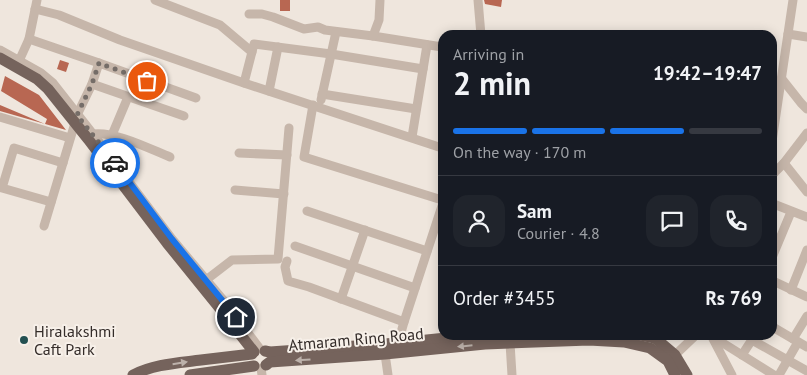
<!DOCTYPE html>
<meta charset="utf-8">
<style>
body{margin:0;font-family:"PT Sans",sans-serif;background:#20242c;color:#f1f3f6;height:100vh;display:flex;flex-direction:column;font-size:19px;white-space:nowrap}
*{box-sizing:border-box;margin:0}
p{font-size:16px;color:#9ea1a6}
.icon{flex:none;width:28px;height:28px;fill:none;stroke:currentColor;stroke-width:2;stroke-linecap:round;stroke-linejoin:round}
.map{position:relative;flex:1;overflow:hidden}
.panel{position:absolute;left:438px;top:30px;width:339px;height:310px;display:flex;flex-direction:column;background:#171b24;border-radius:15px;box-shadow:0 2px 12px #0003}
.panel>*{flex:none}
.pin{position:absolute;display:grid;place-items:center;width:42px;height:42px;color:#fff;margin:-21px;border:2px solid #fff;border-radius:50%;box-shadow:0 1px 5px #0007}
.courier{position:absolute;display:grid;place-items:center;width:50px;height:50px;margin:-25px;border:4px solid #1a73e8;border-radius:50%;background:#fff;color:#222;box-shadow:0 1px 6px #0007}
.overview em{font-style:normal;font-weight:700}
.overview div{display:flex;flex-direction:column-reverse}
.overview{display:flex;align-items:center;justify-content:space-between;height:85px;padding:0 15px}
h1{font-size:32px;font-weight:700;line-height:38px}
.bar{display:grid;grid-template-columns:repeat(4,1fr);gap:8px 5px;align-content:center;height:60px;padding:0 15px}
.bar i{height:6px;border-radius:4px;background:#363941}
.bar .selected{background:#1a73e8}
.bar p{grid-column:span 4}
.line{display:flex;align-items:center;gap:12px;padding:0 15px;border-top:1px solid #363941}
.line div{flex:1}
.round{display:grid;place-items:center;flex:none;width:52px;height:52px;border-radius:15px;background:#20242c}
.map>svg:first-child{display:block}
.building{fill:#b86752}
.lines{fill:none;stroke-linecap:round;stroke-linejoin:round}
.minor{stroke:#c6b6aa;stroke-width:9}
.major{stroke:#75635c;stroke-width:11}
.oneway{fill:#bcb1aa}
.done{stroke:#756d68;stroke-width:5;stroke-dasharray:0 9}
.route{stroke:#1a73e8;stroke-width:6}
.poi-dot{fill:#235051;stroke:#f7f0e9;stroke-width:2}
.labels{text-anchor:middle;stroke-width:4;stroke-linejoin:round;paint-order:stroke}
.poi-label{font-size:16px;fill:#342c29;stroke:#f7f0e9;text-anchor:start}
.street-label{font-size:16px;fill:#342c29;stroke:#f7f0e9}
</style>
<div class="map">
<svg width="807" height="375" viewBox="0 0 807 375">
<rect width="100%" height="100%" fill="#efe6dd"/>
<g class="building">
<rect x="280" y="0" width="10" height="11"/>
<path d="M484 0H502L501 7 485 4Z"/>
<path d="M60 60 69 63 66 72 57 69Z"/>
<path d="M5 76 39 95 66 130 0 111V105L45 124 47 119 1 91Z"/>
</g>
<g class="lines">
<g class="minor">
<path d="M155 0 220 25 252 52"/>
<path d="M478 0 481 35"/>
<path d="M35 9 59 15 120 40 241 82 442 148"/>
<path d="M249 14H262L273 17 304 29 318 27 325 30 373 36 442 47"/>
<path d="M788 34 807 37"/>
<path d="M373 36 379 20 380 0"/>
<path d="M29 39 99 63 196 98"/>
<path d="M0 50 41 73 53 83 93 134 172 239 224 301 260 349"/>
<path d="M19 61 29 39 37 0"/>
<path d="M782 79 801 103 807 109"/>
<path d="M244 83 254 44 331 54 423 69"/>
<path d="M92 84 184 116"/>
<path d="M269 91 278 47"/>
<path d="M322 94 416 109"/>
<path d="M321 100 336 32"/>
<path d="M313 105 304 157 442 200"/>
<path d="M77 115 92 84 99 63"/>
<path d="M0 117 70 138"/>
<path d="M93 134C115 131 150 149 170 157"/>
<path d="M112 135 128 97"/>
<path d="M412 137 427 45"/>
<path d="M771 148 793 0"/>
<path d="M239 153 287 155"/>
<path d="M784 163 807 192"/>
<path d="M771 176 784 163 807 133"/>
<path d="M235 190 284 194"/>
<path d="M51 202 2 188 14 148 63 163"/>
<path d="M771 203 807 217"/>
<path d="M307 211 427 251"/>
<path d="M44 226 75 123"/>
<path d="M295 246 415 288"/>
<path d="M771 260 791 212"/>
<path d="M287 261 285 267 288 281 309 287 404 322"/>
<path d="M206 280 232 260 278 259 289 128"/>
<path d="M771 280 807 297"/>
<path d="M791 290 807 250"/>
<path d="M341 299 365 230"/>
<path d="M771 326 807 347"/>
<path d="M710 335 774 375"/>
<path d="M712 337 732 375"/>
<path d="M793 339 807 316"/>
<path d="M752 340 807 371"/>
<path d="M398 343 404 322 442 206"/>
<path d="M510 343 512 375"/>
<path d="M385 354 388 375"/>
<path d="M675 355 696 335"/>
<path d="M742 355 755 335"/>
<path d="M261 368 262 375"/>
<path d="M779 375 798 342"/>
</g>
<g class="major">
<path d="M0 58 37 79 48 89 88 139 167 243 218 306 254 352"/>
<path d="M641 335 655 338 675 355 687 375"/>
<path d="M265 351 270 352 398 343 475 335"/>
<path d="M266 365 270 362 385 354 485 344 589 340 624 342 650 348 668 361 675 375"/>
<path d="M133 375C154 364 178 363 201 360 218 358 235 356 252 354"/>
<path d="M190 375 254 366"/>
</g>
</g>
<defs><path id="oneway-solid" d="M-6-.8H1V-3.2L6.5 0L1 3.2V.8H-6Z" transform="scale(1.25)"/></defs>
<g class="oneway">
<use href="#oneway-solid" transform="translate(465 346) rotate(174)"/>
<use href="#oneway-solid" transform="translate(303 360) rotate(176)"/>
<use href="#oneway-solid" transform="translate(180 363) rotate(-9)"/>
</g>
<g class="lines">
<path class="done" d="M115 163 77 115 92 84 99 63 147 81"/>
<path class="route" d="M115 163 172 239 236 317"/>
</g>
<circle class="poi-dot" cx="24" cy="340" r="5"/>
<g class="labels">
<g class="poi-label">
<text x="34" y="337">Hiralakshmi<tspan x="34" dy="18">Caft Park</tspan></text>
</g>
<g class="street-label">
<text transform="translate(356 339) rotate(-5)" y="6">Atmaram Ring Road</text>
</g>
</g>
</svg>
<div class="pin" style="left:147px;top:81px;background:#ea580c"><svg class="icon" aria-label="bag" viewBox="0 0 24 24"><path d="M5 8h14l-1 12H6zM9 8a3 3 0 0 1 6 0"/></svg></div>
<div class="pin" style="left:236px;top:317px;background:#1f2937"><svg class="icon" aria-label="home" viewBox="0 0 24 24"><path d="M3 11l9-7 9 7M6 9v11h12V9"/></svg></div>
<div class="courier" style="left:115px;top:163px"><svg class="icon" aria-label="car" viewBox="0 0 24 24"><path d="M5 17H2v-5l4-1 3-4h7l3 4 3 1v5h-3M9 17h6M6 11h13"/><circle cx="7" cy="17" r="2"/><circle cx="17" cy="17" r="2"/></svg></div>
<section class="panel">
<div class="overview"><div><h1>2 min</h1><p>Arriving in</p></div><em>19:42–19:47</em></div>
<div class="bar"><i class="selected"></i><i class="selected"></i><i class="selected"></i><i></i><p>On the way · 170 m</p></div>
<div class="line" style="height:90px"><a class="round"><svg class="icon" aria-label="person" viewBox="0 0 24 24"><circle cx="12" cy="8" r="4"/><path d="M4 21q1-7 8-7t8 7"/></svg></a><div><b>Sam</b><p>Courier · 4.8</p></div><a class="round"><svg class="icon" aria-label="chat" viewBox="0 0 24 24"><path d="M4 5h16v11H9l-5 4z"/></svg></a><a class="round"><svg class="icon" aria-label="phone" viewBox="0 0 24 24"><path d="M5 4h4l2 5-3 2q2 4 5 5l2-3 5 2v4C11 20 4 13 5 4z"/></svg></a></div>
<div class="line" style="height:65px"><div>Order #3455</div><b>Rs 769</b></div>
</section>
</div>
